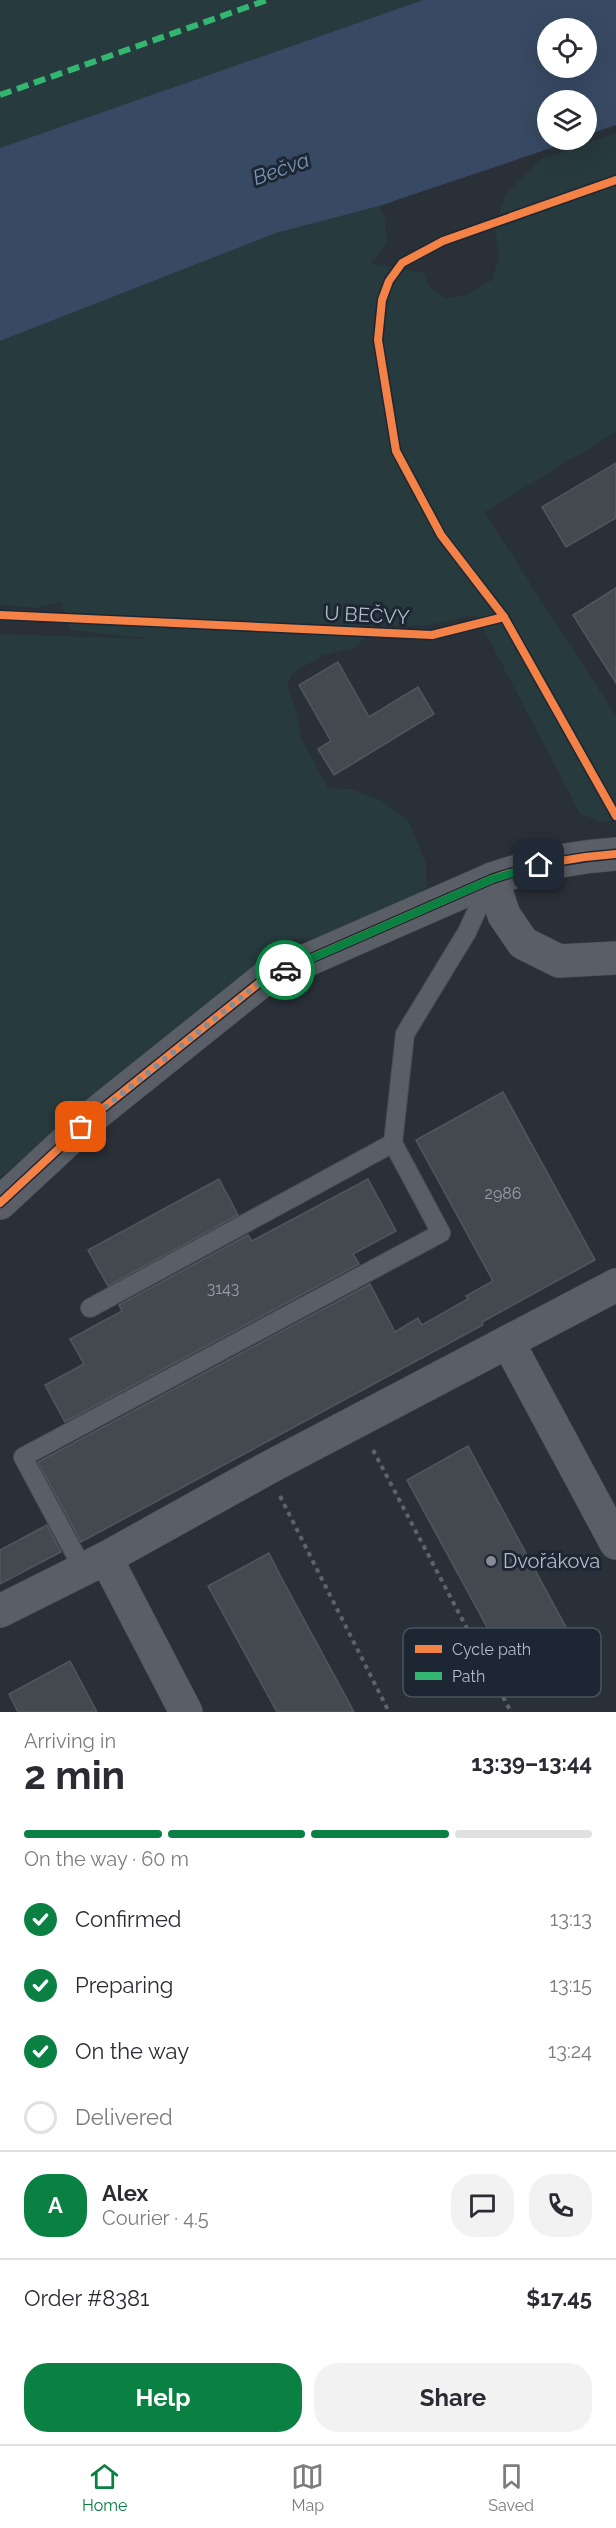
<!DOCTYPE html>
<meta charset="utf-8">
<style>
body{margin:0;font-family:Raleway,sans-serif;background:#f2f2f3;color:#2b2b33;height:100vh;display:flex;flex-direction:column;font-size:22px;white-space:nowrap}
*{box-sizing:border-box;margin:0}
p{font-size:20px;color:#7c7c81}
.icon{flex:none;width:33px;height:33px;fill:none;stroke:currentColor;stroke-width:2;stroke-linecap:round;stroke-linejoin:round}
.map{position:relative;height:1712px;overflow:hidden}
.sheet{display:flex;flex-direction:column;background:#fff;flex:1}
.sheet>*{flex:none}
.tools{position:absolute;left:537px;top:18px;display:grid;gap:12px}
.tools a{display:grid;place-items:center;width:60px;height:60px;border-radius:50%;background:#fff;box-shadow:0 6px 24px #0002;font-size:30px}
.pin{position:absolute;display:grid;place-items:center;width:51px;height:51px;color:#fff;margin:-26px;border-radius:12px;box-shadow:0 3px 9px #0006}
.courier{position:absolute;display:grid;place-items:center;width:60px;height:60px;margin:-30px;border:4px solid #0b8043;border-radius:50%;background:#fff;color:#222;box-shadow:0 2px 8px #0007}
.headline em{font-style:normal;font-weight:700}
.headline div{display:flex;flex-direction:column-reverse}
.headline{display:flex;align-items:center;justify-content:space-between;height:102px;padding:0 24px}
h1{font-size:39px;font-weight:700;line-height:45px}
.bar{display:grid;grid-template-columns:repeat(4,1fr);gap:9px 6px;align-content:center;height:72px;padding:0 24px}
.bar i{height:8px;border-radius:4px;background:#e1e1e2}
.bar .active{background:#0b8043}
.bar p{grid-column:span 4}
.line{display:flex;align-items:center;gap:15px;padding:0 24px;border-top:2px solid #e1e1e2}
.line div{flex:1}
.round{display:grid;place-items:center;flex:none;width:63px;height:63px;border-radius:24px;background:#f2f2f3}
ol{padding:0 24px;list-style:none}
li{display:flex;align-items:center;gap:18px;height:66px}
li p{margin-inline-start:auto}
li .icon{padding:6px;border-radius:50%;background:#0b8043;color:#fff;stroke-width:4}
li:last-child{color:#7c7c81}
li i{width:33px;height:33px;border:3px solid #e1e1e2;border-radius:50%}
.button{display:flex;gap:12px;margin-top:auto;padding:12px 24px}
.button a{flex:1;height:69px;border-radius:24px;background:#0b8043;color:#fff;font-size:24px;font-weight:700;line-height:69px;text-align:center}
.button a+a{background:#f2f2f3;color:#2b2b33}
.dock{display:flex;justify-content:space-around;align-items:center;height:84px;border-top:2px solid #e1e1e2;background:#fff;font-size:16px;color:#7c7c81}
.dock a{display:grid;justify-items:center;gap:3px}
.dock .active{color:#0b8043}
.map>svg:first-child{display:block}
.green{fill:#273a3e}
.water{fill:#384963;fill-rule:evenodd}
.building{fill:#444950;stroke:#52575f;stroke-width:1.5}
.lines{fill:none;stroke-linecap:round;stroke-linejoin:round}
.service-casing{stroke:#484c53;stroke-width:20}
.minor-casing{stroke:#484c53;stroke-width:34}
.path{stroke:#5d636a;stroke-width:4;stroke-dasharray:4.5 4.5;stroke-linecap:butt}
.service{stroke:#5a5e66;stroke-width:18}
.minor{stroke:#5a5e66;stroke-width:33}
.quiet{stroke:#33b770;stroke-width:6;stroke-dasharray:12 6;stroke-linecap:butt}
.cycleway-casing{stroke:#1d2633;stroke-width:11}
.cycleway{stroke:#f48246;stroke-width:8}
.done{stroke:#848b96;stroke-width:6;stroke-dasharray:0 10.8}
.route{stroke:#0b8043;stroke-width:8}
.poi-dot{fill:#848b96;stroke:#1d2633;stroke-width:2}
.labels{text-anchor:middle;stroke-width:6;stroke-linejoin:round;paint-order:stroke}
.number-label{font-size:16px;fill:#989fab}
.street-label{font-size:20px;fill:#b4bcc9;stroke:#1d2633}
.poi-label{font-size:20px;fill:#b4bcc9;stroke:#1d2633;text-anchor:start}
.water-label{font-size:21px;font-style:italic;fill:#7c92b1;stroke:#1d2633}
.key{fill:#1d2633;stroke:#4a5360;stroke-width:1.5}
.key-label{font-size:16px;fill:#b4bcc9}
</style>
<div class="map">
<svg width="616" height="1712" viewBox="0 0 616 1712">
<rect width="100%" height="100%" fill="#2a3038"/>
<g class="green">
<path d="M0 0H423L0 148Z"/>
<path d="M616 133V432L484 512 616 716V820L600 822 580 813 476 615 424 626 376 625 356 647 321 656 292 674 287 685 297 713 301 738 328 788 351 789 384 802 409 822 426 863V887L399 910 326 937 292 939 0 1177V634L153 639 70 630 61 602 35 608 0 605V341L276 233 379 206 385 219 387 242 371 263 424 273 430 289 447 298 464 296 492 280 499 256 495 226 506 194 541 159Z"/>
</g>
<path class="water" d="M423 0H616V125L587 135 586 100H548V140H575L379 206 276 233 0 341V148ZM548 28H586V68H548Z"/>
<g class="building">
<path d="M616 463V518L566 547 542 507Z"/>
<path d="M616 588V683L573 615Z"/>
<path d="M338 662 369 717 418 687 434 714 334 775 318 749 331 741 299 685Z"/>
<path d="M503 1092 595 1260 482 1322 483 1325 81 1542 38 1462 370 1284 395 1332 418 1318 422 1325 468 1299 466 1296 493 1281 416 1140Z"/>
<path d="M219 1179 238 1215 108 1286 88 1250Z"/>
<path d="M368 1179 396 1231 353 1254 359 1264 65 1422 45 1385 84 1364 70 1339 122 1311 119 1305 248 1235 252 1241Z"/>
<path d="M468 1446 574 1642 513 1675 407 1480Z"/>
<path d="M47 1525 61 1552 0 1584V1550Z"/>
<path d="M269 1553 281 1577 354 1712H277L208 1586Z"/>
<path d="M70 1661 97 1712H18L9 1694Z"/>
</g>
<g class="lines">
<defs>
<g id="service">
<path d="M90 1308 393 1143 405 1034 467 932 491 880"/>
<path d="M83 1569 23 1457 441 1233 393 1143"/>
</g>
<g id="minor">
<path d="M492 879 504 915 523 943 559 961 616 958"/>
<path d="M0 1203 98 1112 264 979 492 879C533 865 573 857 616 854"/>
<path d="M508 1342 616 1543"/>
<path d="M106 1558 186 1712"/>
<path d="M0 1611 106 1558 266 1469 616 1285"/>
</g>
</defs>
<use href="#service" class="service-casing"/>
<use href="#minor" class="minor-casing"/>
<g class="path">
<path d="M373 1450 511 1712"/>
<path d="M280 1496 389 1712"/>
</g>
<use href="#service" class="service"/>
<use href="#minor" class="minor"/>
<path class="quiet" d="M0 95 267 0"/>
<defs>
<g id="cycleway">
<path d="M616 180 443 241 402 263 389 281 382 300 378 340 396 451 441 535 504 617 616 816"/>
<path d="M0 615 432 635 504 617"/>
<path d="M0 1203 98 1112 264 979 492 879C533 865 573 857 616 854"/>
</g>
</defs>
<use href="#cycleway" class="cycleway-casing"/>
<use href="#cycleway" class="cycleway"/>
</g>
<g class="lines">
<path class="done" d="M81 1127 264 979 285 970"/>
<path class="route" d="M285 970 492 879 539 865"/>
</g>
<circle class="poi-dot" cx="491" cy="1561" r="6"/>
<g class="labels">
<g class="number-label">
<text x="503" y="1199">2986</text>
<text x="223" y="1294">3143</text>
</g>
<g class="street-label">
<text transform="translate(367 615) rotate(3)" y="7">U BEČVY</text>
</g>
<g class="poi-label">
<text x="503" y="1568">Dvořákova</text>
</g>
<g class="water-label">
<text transform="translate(281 169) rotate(-20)" y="7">Bečva</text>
</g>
</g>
<rect x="403" y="1628" width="198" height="69" rx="9" class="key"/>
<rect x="415" y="1645" width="27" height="8" fill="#f48246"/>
<rect x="415" y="1672" width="27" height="8" fill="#33b770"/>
<g class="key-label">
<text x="452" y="1655">Cycle path</text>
<text x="452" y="1682">Path</text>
</g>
</svg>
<div class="tools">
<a><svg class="icon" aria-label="locate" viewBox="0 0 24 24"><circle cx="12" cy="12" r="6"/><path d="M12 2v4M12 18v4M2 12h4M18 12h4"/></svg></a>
<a><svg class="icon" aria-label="layers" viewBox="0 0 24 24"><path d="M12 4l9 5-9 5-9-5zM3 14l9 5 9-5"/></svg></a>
</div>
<div class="pin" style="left:81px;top:1127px;background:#ea580c"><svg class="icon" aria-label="bag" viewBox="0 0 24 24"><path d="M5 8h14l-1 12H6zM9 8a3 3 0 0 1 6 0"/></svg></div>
<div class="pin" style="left:539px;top:865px;background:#1f2937"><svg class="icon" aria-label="home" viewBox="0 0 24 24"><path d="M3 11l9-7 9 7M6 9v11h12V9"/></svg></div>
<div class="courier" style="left:285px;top:970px"><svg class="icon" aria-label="car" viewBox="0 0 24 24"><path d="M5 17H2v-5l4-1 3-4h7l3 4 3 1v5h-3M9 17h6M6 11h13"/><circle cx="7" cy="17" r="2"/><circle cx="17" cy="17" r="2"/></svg></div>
</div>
<section class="sheet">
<div class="headline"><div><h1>2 min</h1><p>Arriving in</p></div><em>13:39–13:44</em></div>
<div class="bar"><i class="active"></i><i class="active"></i><i class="active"></i><i></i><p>On the way · 60 m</p></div>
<ol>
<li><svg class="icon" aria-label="check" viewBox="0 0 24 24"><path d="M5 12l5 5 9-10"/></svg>Confirmed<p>13:13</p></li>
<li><svg class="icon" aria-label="check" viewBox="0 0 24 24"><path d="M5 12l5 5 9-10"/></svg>Preparing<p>13:15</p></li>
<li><svg class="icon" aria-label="check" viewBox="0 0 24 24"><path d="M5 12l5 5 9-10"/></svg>On the way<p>13:24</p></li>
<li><i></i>Delivered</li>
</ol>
<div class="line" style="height:108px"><b class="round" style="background:#0b8043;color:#fff">A</b><div><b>Alex</b><p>Courier · 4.5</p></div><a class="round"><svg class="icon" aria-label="chat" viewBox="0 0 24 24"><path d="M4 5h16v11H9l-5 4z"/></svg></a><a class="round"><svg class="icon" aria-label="phone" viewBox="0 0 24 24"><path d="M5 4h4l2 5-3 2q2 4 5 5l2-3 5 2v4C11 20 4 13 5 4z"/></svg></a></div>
<div class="line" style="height:78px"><div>Order #8381</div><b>$17.45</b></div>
<div class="button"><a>Help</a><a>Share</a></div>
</section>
<nav class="dock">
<a class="active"><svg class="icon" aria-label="home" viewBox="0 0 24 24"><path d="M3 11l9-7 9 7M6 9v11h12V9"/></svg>Home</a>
<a><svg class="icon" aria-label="map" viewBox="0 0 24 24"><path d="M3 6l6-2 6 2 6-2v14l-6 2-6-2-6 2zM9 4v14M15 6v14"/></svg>Map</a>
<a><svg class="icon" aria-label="saved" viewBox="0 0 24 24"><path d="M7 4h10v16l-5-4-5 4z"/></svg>Saved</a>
</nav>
